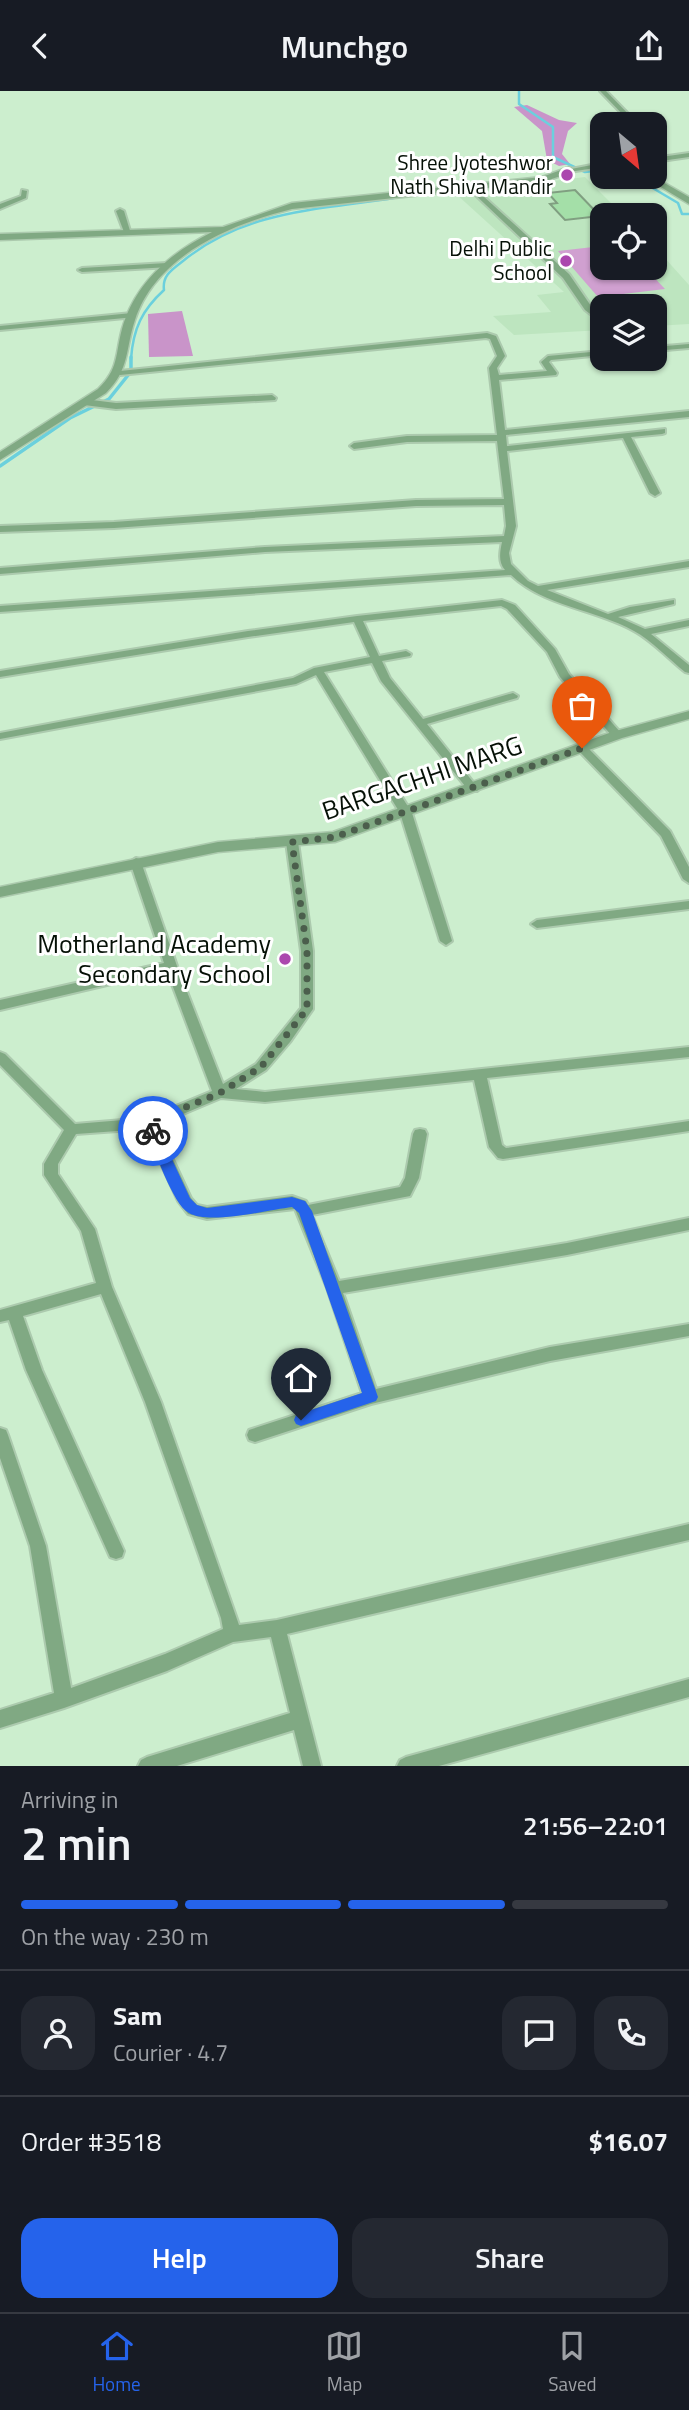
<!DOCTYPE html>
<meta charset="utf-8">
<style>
body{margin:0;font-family:"Titillium Web",sans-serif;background:#242831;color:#f1f3f6;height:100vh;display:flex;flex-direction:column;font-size:26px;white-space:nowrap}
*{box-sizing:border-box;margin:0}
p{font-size:23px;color:#9ea1a6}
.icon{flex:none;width:38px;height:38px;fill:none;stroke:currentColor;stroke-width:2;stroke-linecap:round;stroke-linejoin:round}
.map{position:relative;height:1675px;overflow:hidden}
.drawer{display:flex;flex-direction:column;background:#171b24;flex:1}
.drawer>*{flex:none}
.needle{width:46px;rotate:151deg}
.controls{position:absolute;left:590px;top:21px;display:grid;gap:14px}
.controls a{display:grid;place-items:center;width:77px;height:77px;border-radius:14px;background:#171b24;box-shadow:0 2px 5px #0004;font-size:35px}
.pin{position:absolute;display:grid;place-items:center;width:60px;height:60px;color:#fff;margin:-72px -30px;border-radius:50% 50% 50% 0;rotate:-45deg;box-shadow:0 0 7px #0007}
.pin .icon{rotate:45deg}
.courier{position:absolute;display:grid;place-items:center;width:70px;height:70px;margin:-35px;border:5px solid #2563eb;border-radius:50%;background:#fff;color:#222;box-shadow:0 2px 9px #0007}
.headline em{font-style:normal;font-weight:600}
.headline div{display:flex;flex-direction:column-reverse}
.headline{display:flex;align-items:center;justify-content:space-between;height:119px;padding:0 21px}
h1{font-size:46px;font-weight:600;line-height:52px}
.bar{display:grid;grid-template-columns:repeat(4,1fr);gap:10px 7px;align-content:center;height:84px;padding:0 21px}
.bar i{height:9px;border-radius:5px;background:#363941}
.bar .current{background:#2563eb}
.bar p{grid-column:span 4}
.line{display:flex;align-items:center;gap:18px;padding:0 21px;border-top:2px solid #363941}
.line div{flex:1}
.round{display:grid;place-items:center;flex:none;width:74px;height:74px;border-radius:21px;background:#242831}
.action{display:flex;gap:14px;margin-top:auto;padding:14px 21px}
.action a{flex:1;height:80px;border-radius:21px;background:#2563eb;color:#fff;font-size:28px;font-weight:600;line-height:80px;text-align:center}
.action a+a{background:#242831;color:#f1f3f6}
header{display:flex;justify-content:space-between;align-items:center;height:91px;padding:0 21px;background:#171b24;font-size:32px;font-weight:600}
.tab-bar{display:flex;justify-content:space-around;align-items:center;height:98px;border-top:2px solid #363941;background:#171b24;font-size:19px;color:#9ea1a6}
.tab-bar a{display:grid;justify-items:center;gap:4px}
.tab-bar .current{color:#2563eb}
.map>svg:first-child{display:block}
.built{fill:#bde5bf}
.green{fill:#d0a0d0}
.forest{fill:#c994c9}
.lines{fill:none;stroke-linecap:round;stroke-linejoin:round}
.stream-far1{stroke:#6bd0dd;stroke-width:2.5}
.stream{stroke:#6bd0dd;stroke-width:3.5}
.building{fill:#a4dfa8;stroke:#809f81;stroke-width:2}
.minor-casing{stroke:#accaae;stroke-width:4}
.tertiary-casing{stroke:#accaae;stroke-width:3}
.minor{fill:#80a983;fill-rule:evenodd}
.tertiary{fill:#80a983;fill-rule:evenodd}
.route{fill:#2563eb}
.done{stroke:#4b5e4c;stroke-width:7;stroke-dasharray:0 12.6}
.poi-dot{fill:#ab48ae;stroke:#fff;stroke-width:2.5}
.labels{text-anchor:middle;stroke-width:6;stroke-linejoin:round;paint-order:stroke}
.far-poi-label{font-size:21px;fill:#051006;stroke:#fff;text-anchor:end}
.street-label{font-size:26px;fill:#051006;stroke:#fff}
.poi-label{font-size:26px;fill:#051006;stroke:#fff;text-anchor:end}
</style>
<header><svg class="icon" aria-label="back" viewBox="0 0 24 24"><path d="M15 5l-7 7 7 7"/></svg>Munchgo<svg class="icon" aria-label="share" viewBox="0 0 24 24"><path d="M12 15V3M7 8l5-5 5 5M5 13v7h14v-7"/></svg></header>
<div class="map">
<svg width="689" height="1675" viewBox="0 0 689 1675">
<rect width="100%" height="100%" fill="#cceece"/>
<path class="built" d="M585 86 623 124H602V177H654L655 156 689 194V233L655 235 654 215H602V239L514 244 493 225 551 221 537 204 564 201 455 102Z"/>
<path class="green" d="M602 155V177H645L665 198 598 206 558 160Z"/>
<g class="forest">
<path d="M527 14 559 29 577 32 568 40 562 63 570 73 559 75 547 69 542 40 514 16Z"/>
<path d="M182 220 193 265 149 266 148 223Z"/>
</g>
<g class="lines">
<g class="stream-far1">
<path d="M519 0V13L553 36V66L585 81 602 79"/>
<path d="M634 86 678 112 682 123H689"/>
<path d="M131 268C133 238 142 219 164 199 162 184 173 178 183 170 245 119 319 119 394 107"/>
</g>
<g class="stream">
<path d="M131 278V266"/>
<path d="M0 375 70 327 109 308 129 283"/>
</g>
</g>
<path class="building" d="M575 99 600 125 565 129 550 113 557 112 548 102Z"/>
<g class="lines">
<defs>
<g id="minor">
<path d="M600 0H606L638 33H632Z"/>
<path d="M689 62V66L654 71V67Z"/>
<path d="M602 72V76L569 81 566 79Z"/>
<path d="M467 94H471L569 183 591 215 602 226V232L585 219 563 187 467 96Z"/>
<path d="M22 99 27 100 26 107 0 118V113L21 105Z"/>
<path d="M120 118 124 120 131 143 124 141 116 120Z"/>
<path d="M167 172 171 174 170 176 82 181 78 179 82 177Z"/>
<path d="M132 222H135V226L0 239V235Z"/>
<path d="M487 242 496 245 505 265 497 277 499 284 547 280 541 271 548 265 602 260V264L551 269 549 271 557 282 556 284 499 289 505 339 689 320V326L506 344 507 355 665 338V342L662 343 631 346 660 402 655 405 650 402 623 347 507 360 516 435 509 462 511 473 528 490 538 495 689 470V476L547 499 608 523 630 516 674 509V513L618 526 645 538 689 529V535L651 543 689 574V582L685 581C670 569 651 549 634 540 595 518 545 516 511 484L0 521V515L505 479C498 471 500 461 502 451L265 461 0 483V477L265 456 504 445 506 435 504 414 416 415 114 437 0 441V435L114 431 416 409 504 408 497 350 407 351 354 358 350 355 354 352 407 345 497 344 489 277 497 265 490 248 486 247 120 284 116 282 120 280Z"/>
<path d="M689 253V257L654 260V256Z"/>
<path d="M272 304 276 307 275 309 116 318 84 314 80 311 84 308 116 312Z"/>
<path d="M502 509 515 514 555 558 569 583 621 642 622 644 621 646H613L560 586 547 561 507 518 501 515 363 530 379 565 406 560 411 563 410 565 382 570 390 587 423 628 513 602 518 605 517 607 427 633 477 696 479 698 477 700H469L381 590 372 572 324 581 412 722 452 850 446 854 440 850 400 722 316 584 296 593 0 648V642L293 587 314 577 370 566 354 531 248 546 0 586V580L248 540 357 525Z"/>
<path d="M582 654 586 655 670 740 689 776V792L683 788 661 745 578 659 577 657 578 655Z"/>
<path d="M292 747 298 751 313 860V918L290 951 266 979 236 998 265 1001 689 956V966L487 987 502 1054 506 1057 689 1030V1040L503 1068 498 1067 489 1056 474 989 265 1011 221 1007 157 1034 191 1107 197 1114 207 1116 292 1105 306 1110 308 1114 400 1096 405 1087 413 1043 415 1039 420 1038 425 1039 427 1043 419 1087 410 1105 312 1124 339 1190 567 1152 689 1127V1139L567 1164 343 1202 376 1298 550 1256 689 1233V1245L550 1270 371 1313 255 1351 249 1349 247 1344 249 1339 362 1302 327 1197 295 1118 207 1128 188 1123 178 1110 145 1038 76 1043 58 1073V1083L95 1138 112 1196 161 1311 239 1534 277 1529 689 1433V1449L287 1543 321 1675H303L294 1639 177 1675H138L141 1669 147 1666 290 1622 271 1546 233 1551 167 1580 64 1617 0 1637V1619L54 1602 30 1455 0 1367V1337L6 1339 8 1344 46 1455 71 1597 165 1563 223 1538 221 1527 145 1311 101 1203 23 1225 42 1279 124 1460 122 1466 116 1468 110 1466 26 1279 9 1229 0 1231V1219L96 1192 81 1140 44 1084V1073L64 1039 0 974V961L5 963 75 1033 147 1027 212 1000 167 880 0 919V909L164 872 130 771 136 767 140 768 177 875 223 993 256 973 301 917V860L286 751Z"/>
<path d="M689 810V818L537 837 531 833 537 829Z"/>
<path d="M689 1588V1606L439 1675H397L400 1669 406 1666Z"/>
</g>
<g id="tertiary">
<path d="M569 76 572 77V81L543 91 292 118C232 133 156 164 135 229 125 259 130 278 106 302L0 369V361L98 298C119 278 115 264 122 238 135 192 170 162 212 141L0 149V143L223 136 292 112 542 86Z"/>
<path d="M644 86H654L689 106V113Z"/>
<path d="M689 620V628L622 647 335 751 218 761 0 806V796L218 751 333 741 612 641Z"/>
</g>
</defs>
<use href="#minor" class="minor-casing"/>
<use href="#tertiary" class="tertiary-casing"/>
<use href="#minor" class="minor"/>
<use href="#tertiary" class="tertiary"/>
</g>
<path class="route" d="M153 1035 157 1036 190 1107 197 1114 207 1117 292 1106 305 1110 312 1120 378 1306 376 1310 301 1335 296 1333 294 1329 296 1324 362 1302 299 1122 292 1116C268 1119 209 1134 189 1122 172 1113 155 1058 146 1040Z"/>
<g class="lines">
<path class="done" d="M153 1040 149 1031 220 1002 261 976 307 918V860L292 751 335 746 582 657"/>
</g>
<g class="poi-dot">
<circle cx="567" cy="84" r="7"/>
<circle cx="566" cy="170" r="7"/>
<circle cx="285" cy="868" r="7"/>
</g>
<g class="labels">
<g class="far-poi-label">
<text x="553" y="79">Shree Jyoteshwor<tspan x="553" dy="24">Nath Shiva Mandir</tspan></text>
<text x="552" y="165">Delhi Public<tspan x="552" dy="24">School</tspan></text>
</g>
<g class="street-label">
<text transform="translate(422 687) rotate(-19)" y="9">BARGACHHI MARG</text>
</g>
<g class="poi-label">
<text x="271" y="862">Motherland Academy<tspan x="271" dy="30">Secondary School</tspan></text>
</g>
</g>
</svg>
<div class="controls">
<a><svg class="needle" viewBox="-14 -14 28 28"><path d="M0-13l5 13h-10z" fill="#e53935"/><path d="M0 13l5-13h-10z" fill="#9ea1a6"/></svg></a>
<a><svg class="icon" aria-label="locate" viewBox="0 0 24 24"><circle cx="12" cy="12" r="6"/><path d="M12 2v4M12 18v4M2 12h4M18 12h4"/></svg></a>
<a><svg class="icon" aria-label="layers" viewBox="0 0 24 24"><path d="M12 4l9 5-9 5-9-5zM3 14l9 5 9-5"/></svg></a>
</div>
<div class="pin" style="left:582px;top:657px;background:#ea580c"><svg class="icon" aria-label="bag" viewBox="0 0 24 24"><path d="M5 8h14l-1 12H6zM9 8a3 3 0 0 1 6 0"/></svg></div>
<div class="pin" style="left:301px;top:1329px;background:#1f2937"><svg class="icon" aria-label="home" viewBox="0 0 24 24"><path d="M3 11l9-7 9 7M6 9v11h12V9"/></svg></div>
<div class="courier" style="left:153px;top:1040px"><svg class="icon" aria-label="bike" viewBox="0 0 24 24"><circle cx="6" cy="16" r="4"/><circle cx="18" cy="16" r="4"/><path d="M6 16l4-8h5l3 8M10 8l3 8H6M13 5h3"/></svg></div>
</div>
<section class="drawer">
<div class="headline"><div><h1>2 min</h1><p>Arriving in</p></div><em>21:56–22:01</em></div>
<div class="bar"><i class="current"></i><i class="current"></i><i class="current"></i><i></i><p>On the way · 230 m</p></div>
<div class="line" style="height:126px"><a class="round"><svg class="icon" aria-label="person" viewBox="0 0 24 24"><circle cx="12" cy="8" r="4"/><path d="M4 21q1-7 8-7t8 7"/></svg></a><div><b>Sam</b><p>Courier · 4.7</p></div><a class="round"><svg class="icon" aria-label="chat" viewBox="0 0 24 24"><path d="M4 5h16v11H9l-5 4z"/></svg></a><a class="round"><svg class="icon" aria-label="phone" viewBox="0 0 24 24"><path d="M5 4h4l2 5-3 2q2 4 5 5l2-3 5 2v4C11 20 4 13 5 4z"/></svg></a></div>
<div class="line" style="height:91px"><div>Order #3518</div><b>$16.07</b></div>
<div class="action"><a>Help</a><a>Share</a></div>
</section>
<nav class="tab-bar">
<a class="current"><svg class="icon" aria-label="home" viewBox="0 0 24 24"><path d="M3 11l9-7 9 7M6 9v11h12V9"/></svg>Home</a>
<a><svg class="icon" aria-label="map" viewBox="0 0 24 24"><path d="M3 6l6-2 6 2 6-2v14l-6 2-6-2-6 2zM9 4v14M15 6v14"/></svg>Map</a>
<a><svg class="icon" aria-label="saved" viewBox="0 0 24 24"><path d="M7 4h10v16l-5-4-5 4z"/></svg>Saved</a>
</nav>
